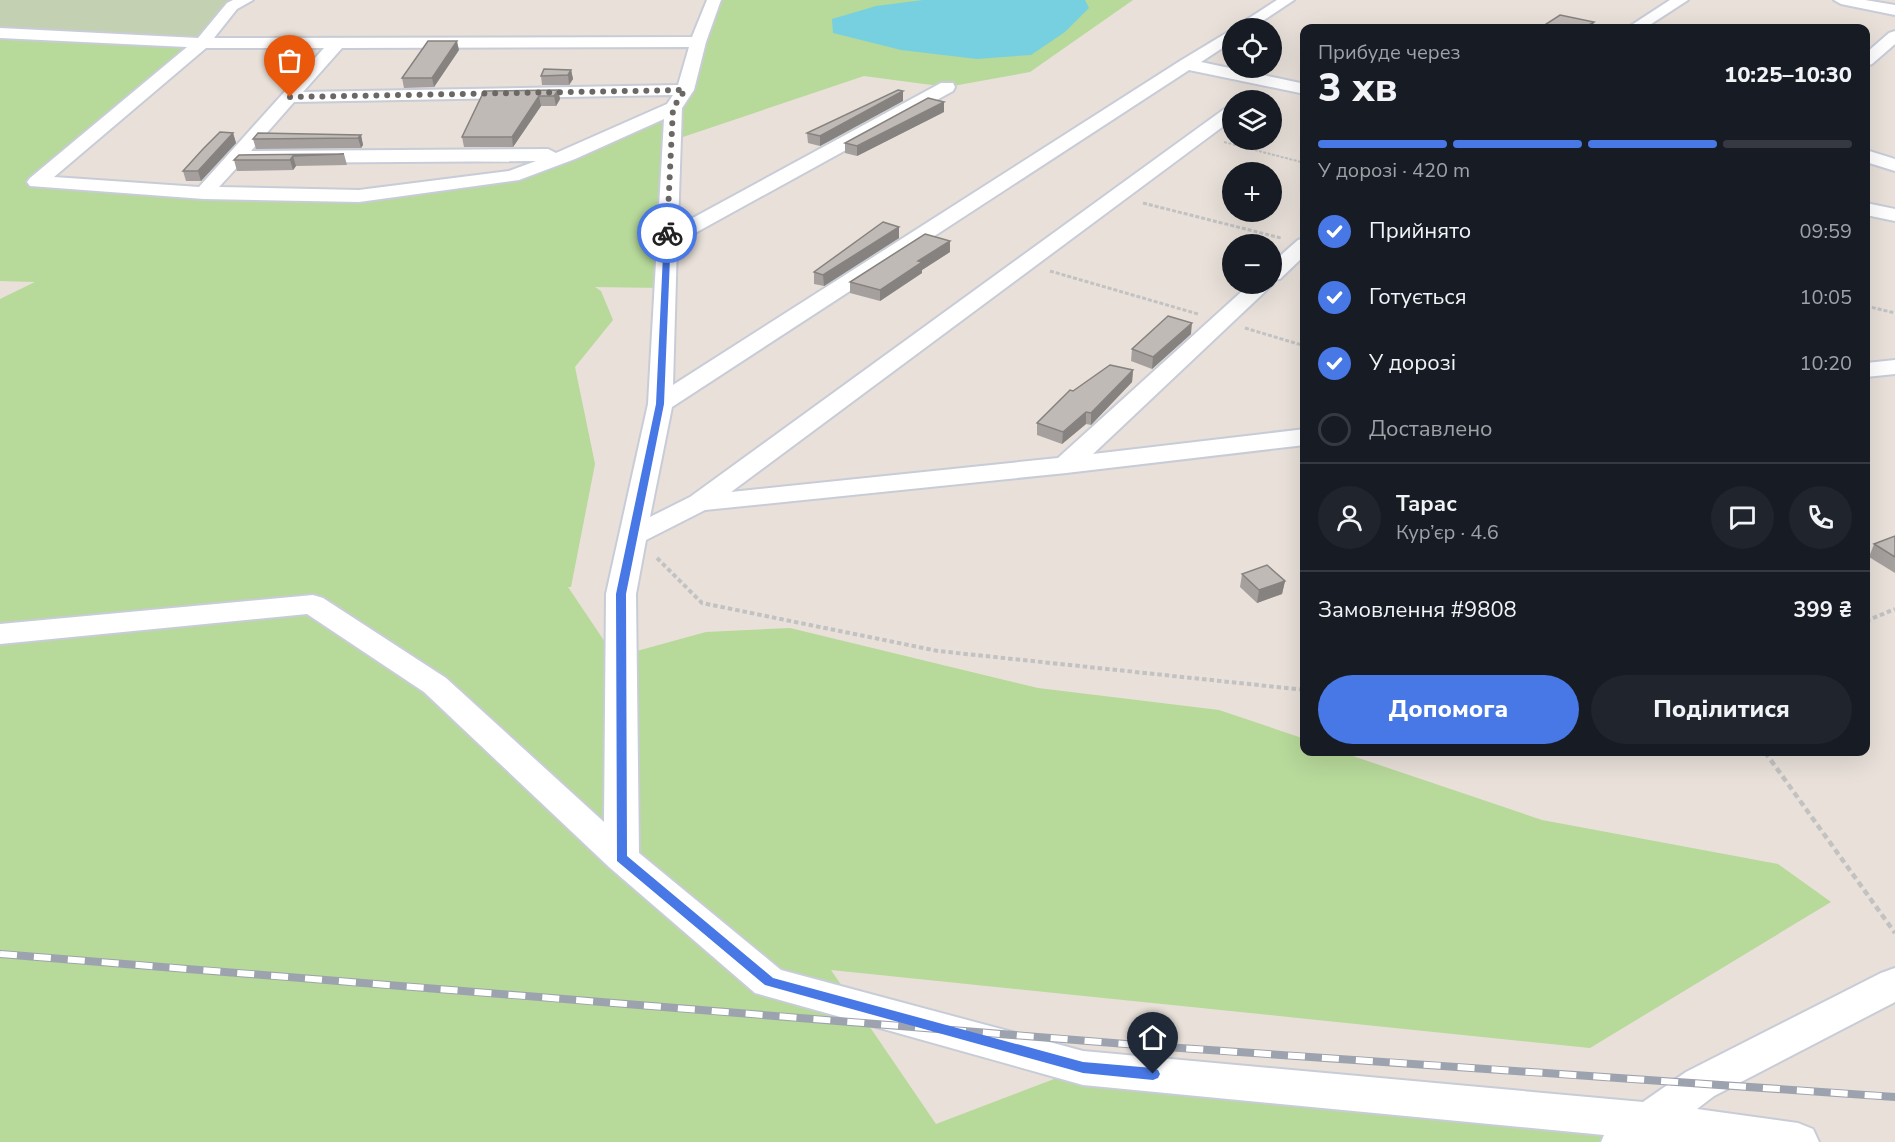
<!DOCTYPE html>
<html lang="uk">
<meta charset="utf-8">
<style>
body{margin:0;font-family:"Nunito Sans",sans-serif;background:#20242c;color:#f1f3f6;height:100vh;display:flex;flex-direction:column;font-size:22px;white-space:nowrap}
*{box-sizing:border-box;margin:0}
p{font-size:20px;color:#9ea1a6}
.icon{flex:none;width:33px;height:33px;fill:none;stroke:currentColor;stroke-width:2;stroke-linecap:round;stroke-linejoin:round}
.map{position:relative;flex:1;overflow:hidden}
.details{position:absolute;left:1300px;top:24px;width:570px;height:732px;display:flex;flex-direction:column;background:#171b24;border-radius:12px;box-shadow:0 6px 24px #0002}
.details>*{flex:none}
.buttons{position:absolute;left:1222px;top:18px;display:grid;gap:12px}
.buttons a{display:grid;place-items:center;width:60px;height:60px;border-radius:50%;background:#171b24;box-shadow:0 6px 24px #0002;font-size:30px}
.pin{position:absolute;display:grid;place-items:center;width:51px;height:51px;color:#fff;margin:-62px -26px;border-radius:50% 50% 50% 0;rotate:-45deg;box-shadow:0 0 6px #0007}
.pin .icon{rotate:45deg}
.courier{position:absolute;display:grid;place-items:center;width:60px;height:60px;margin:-30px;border:4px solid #4878e5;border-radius:50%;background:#fff;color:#222;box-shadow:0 2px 8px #0007}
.summary em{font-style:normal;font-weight:800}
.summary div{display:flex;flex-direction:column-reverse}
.summary{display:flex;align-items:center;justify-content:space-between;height:102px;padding:0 18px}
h1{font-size:39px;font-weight:800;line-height:45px}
.bar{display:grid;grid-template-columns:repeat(4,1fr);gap:9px 6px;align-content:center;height:72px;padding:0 18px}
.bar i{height:8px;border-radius:4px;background:#363941}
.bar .current{background:#4878e5}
.bar p{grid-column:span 4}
.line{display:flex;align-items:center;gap:15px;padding:0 18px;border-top:2px solid #363941}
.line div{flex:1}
.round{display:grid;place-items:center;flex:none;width:63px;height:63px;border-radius:32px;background:#20242c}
ol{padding:0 18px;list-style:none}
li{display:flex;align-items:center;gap:18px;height:66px}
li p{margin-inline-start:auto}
li .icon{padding:6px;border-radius:50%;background:#4878e5;color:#fff;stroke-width:4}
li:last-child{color:#9ea1a6}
li i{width:33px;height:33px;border:3px solid #363941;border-radius:50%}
.action{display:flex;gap:12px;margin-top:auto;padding:12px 18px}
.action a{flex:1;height:69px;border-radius:36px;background:#4878e5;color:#fff;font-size:24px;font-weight:800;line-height:69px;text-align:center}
.action a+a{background:#20242c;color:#f1f3f6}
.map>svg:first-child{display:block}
.green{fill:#b7d99a}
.cemetery{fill:#c4d0b2}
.water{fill:#76d0e0}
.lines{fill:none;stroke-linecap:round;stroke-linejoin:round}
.minor-casing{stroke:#c8ccd7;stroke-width:4}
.path-far3{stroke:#c2c2c2;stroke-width:2;stroke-dasharray:3 1.5;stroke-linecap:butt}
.path-far2{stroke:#c2c2c2;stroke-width:3;stroke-dasharray:4 2;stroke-linecap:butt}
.path-far1{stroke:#c2c2c2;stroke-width:4;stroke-dasharray:4.5 3;stroke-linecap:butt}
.path{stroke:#c2c2c2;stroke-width:4.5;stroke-dasharray:6 4;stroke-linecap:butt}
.minor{fill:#fff;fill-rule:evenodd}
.rail-casing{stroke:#9da2af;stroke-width:8}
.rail{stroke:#fff;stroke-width:6;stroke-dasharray:17;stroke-linecap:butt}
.wall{fill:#a5a09d}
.shaded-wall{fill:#86827f}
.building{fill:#c0bab6;stroke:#86827f;stroke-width:1.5}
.route{fill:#4878e5}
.done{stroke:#6a6765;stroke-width:6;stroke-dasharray:0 10.8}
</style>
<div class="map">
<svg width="1895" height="1142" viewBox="0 0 1895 1142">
<rect width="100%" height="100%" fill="#e8e0d9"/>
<path class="green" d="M714 0H1133L1030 72 947 87 864 76 671 141 665 288 595 287 601 291 613 320 575 367 595 464 571 587H568L615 657 706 632 790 628 1038 688 1219 710 1305 739V752H1341L1542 820 1778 864 1831 902 1590 1048 831 970 936 1124 1083 1068 1648 1121 1643 1142H0V299L35 282 0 281V33L202 43 38 181 359 196 512 176 673 108Z"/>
<path class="cemetery" d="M0 0H246L202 43 0 33Z"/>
<path class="water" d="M923 0H1085L1089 8 1065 32 1031 55 977 59 901 50 833 33 832 19 876 6Z"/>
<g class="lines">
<defs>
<g id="minor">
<path d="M233 0H253L237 9 214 38 692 37 707 0H721L706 42 694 90 682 108 678 226 941 83H953L955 87 953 91 677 243 673 385 1180 61 1233 29V41L1201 62 1305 84V94L1189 70 672 407 650 517 690 497 1227 107 1233 106V119L731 492 1058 458 1250 284H1273L1093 454 1305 429V445L1066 473 705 510 646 540 636 594 639 853 781 970 1083 1051 1643 1102 1686 1072 1881 973 1895 968V1002L1714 1096 1697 1109 1798 1123 1813 1129 1819 1142H1601L1604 1135 1083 1085 755 993 609 867 424 692 307 614 0 644V624L313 595 323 598 446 678 604 822 606 594 648 404 664 119 575 159 519 180 359 202 204 199 30 186 27 182 30 178 187 47 0 38V28L198 38 227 3ZM689 47 678 85 303 92 342 48ZM206 48H324L199 187 54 177ZM673 95 667 104 556 153 548 149 251 151 294 102ZM536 161 509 171 359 190 219 187 241 163Z"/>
<path d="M1277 0H1294L1252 28H1234Z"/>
<path d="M1670 0H1688L1645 28H1627Z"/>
<path d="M1834 0H1865L1895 5V15L1841 4Z"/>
<path d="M1895 31V44L1872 64 1866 66V53L1889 33Z"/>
<path d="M1866 150 1895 159V171L1866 162Z"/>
<path d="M1866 203 1895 209V221L1866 215Z"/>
<path d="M1305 238V255L1280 279 1272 280V263L1298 240Z"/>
<path d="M1895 360V374L1866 377V363Z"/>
</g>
</defs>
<use href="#minor" class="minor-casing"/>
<path class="path-far3" d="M1224 142 1305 163"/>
<g class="path-far2">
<path d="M1143 203 1281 238"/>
<path d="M1050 271 1198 314"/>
<path d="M1866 306 1895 313"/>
<path d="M1245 328 1305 346"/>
</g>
<g class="path-far1">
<path d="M657 558 702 603 938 651 1305 690"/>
<path d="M1866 621 1895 609"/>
</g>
<path class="path" d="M1765 752 1895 933"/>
<use href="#minor" class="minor"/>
<defs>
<path id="rail" d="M0 954 1151 1046 1895 1097"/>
</defs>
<use href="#rail" class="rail-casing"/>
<use href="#rail" class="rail"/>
</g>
<g class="wall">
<path d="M459 50 434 87 404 88 402 78Z"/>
<path d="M571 70 573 79 569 85H542L541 76Z"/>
<path d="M558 90 560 99 556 106H541L513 147H464L462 137 484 91Z"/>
<path d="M903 101 820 146 808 143 807 133Z"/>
<path d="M944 112 857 156 845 153V143Z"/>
<path d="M233 133 236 143 201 181H186L183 171Z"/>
<path d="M361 135 363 145 361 148 256 149 253 139Z"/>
<path d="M344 154 347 165 296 166 293 170 237 171 234 160 239 155Z"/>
<path d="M899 227V238L824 286 814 284V272Z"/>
<path d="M950 252 922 270V273L880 301 850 293V282Z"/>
<path d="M1191 334 1152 369 1131 361 1132 349Z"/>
<path d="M1133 370 1132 382 1091 425 1086 424 1062 444 1037 435V423L1073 391Z"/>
<path d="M1895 536V573L1869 557 1874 544Z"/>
<path d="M1242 574 1285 581 1282 594 1257 603 1240 587Z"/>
</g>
<g class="shaded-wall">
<path d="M1594 22 1592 28H1584Z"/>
<path d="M457 41 459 50 434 87 432 78Z"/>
<path d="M571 70 573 79 569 85 568 75Z"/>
<path d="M558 90 560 99 556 106 554 96Z"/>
<path d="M903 91V101L820 146V136Z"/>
<path d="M539 96 541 106 513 147 512 137Z"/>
<path d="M944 102V112L857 156V146Z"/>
<path d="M233 133 236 143 201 181 198 171Z"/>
<path d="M361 135 363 145 361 148 358 138Z"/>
<path d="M293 156 296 166 293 170 290 160Z"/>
<path d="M899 227V238L824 286 823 275Z"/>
<path d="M950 241V252L922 270V273L880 301V290L918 261Z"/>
<path d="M1192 323 1191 334 1152 369 1153 357Z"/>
<path d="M1133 370 1132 382 1091 425V413Z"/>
<path d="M1086 412V424L1062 444 1063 432Z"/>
<path d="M1285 581 1282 594 1257 603 1259 590Z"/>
</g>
<g class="building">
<path d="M1560 15 1594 22 1584 28H1540Z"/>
<path d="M428 41H457L432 78H402Z"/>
<path d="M544 69 571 70 568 75 541 76Z"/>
<path d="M558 90 554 96H539L512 137H462L484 91Z"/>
<path d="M898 90 903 91 820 136 807 133Z"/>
<path d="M928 98 944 102 857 146 845 143Z"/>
<path d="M220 132 233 133 198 171H183L203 149Z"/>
<path d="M258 133 361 135 358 138 253 139Z"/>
<path d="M344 154 293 156 290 160H234L239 155Z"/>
<path d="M883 222 899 227 823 275 814 272Z"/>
<path d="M925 234 950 241 918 261 922 262 880 290 850 282Z"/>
<path d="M1168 316 1192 323 1153 357 1132 349Z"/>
<path d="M1110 365 1133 370 1091 413 1086 412 1063 432 1037 423 1070 390 1073 391Z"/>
<path d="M1895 536V557L1874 544Z"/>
<path d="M1267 565 1285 581 1259 590 1242 574Z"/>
</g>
<path class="route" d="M667 231 671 233 664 404 626 594 627 856 773 978 1083 1062 1153 1068 1158 1070 1160 1074 1158 1078 1153 1080 1083 1073 765 985 617 861 616 594 656 404 664 233Z"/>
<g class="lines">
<path class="done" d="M290 97 685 90 673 108 667 233"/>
</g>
</svg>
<div class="buttons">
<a><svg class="icon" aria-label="locate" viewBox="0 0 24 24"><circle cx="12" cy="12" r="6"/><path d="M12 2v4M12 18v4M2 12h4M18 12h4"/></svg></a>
<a><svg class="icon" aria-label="layers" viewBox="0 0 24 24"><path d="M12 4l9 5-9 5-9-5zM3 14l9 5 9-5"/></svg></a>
<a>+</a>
<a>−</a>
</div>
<div class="pin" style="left:290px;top:97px;background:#ea580c"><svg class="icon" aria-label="bag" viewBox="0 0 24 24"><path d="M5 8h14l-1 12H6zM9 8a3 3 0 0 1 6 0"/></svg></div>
<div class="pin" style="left:1153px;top:1074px;background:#1f2937"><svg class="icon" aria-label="home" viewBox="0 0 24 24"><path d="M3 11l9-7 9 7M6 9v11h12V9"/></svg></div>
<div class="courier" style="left:667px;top:233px"><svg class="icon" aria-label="bike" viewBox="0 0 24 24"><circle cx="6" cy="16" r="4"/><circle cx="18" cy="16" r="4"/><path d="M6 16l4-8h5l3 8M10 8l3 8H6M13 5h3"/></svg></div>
<section class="details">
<div class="summary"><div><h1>3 хв</h1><p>Прибуде через</p></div><em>10:25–10:30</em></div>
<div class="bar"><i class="current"></i><i class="current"></i><i class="current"></i><i></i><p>У дорозі · 420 m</p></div>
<ol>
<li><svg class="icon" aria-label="check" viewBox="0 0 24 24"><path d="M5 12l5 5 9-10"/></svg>Прийнято<p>09:59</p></li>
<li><svg class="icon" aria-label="check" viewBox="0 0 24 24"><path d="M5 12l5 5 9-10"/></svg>Готується<p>10:05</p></li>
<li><svg class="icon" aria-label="check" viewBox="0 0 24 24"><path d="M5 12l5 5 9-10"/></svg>У дорозі<p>10:20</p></li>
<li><i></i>Доставлено</li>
</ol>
<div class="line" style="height:108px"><a class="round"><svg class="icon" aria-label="person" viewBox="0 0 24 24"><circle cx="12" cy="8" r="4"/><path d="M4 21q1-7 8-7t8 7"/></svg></a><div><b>Тарас</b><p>Кур’єр · 4.6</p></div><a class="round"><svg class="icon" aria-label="chat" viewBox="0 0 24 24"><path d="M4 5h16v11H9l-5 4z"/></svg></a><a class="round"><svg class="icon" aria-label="phone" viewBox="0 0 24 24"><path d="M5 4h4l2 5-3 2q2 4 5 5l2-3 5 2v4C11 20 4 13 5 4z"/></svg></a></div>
<div class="line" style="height:78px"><div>Замовлення #9808</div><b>399 ₴</b></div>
<div class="action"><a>Допомога</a><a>Поділитися</a></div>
</section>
</div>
